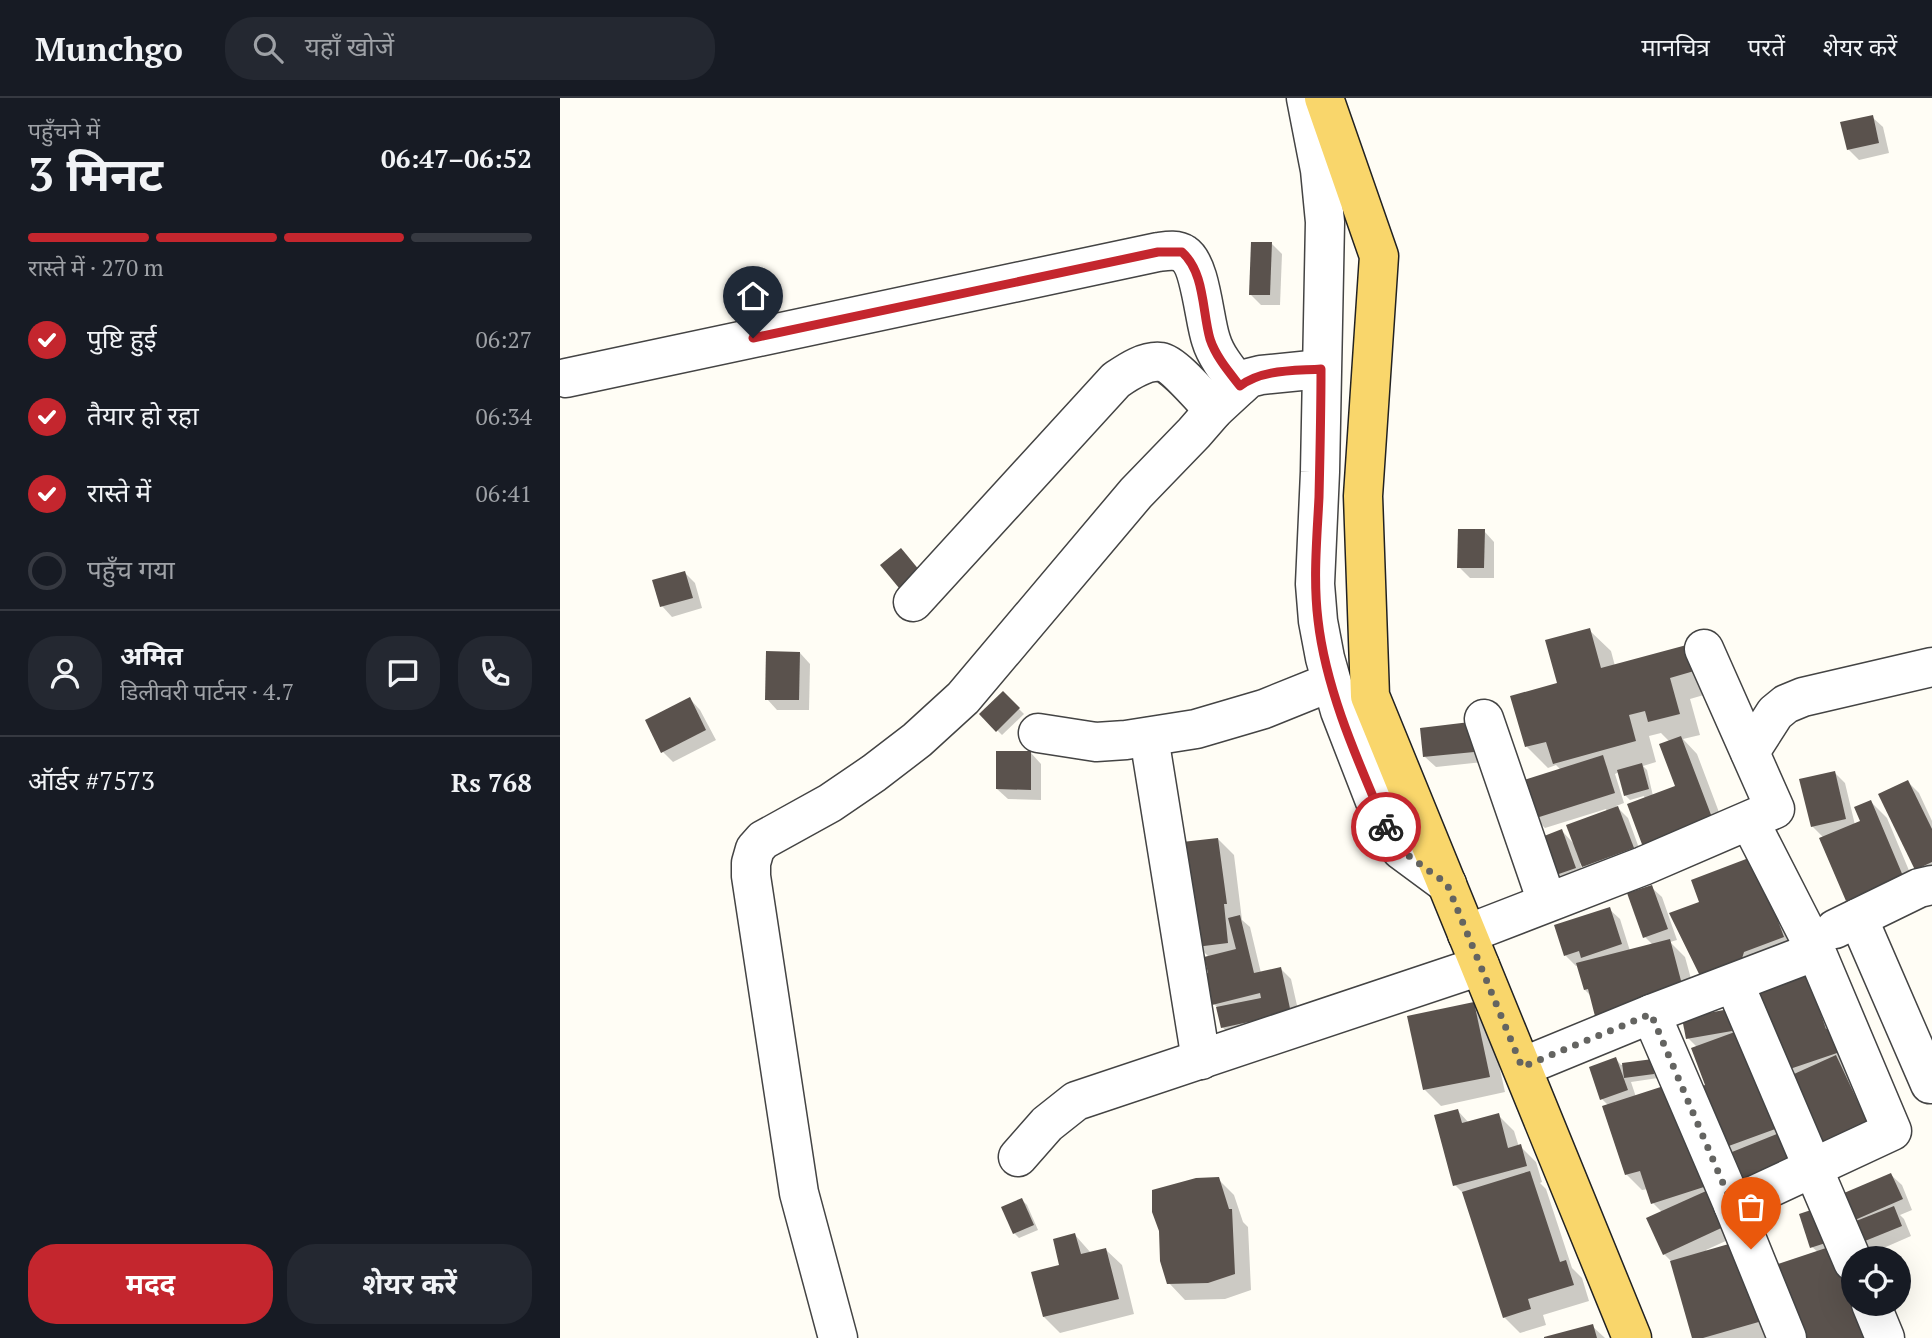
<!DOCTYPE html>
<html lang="hi">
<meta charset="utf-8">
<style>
body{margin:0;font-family:"PT Serif","Noto Sans Devanagari",serif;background:#242831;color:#f1f3f6;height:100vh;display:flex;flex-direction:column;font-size:26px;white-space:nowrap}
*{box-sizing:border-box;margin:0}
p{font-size:23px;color:#9ea1a6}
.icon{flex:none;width:38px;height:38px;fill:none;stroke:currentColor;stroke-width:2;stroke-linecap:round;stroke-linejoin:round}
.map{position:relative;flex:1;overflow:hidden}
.sheet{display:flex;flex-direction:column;background:#171b24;width:560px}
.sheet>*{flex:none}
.controls{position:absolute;left:1281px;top:1148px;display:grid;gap:14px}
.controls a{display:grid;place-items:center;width:70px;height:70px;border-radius:50%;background:#171b24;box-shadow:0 7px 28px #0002;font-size:35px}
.pin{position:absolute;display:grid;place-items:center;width:60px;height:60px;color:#fff;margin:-72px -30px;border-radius:50% 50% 50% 0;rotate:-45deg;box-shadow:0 0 7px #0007}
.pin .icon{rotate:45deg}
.courier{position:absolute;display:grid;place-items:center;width:70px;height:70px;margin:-35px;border:5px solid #c4262e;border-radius:50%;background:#fff;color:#222;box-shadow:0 2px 9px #0007}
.head em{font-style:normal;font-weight:700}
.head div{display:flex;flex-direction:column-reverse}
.head{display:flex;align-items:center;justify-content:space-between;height:119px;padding:0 28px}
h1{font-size:46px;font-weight:700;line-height:52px}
.bar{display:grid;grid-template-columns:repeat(4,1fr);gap:10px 7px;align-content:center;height:84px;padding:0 28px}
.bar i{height:9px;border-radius:5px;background:#363941}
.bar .on{background:#c4262e}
.bar p{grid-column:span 4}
.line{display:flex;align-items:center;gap:18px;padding:0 28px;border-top:2px solid #363941}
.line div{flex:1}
.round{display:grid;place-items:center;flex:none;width:74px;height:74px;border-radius:28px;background:#242831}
ol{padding:0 28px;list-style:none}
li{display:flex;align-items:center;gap:21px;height:77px}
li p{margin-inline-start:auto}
li .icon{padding:7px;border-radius:50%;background:#c4262e;color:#fff;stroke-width:4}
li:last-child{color:#9ea1a6}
li i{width:38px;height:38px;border:4px solid #363941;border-radius:50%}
.button{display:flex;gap:14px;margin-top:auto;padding:14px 28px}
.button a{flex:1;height:80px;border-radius:28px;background:#c4262e;color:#fff;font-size:28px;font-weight:700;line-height:80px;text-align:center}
.button a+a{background:#242831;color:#f1f3f6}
header{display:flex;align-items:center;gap:42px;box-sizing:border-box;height:98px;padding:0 35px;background:#171b24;border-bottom:2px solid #363941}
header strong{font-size:33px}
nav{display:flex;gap:38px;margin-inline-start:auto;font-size:24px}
.search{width:490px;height:63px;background:#242831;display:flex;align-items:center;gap:18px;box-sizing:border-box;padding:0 24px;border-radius:28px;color:#9ea1a6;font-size:26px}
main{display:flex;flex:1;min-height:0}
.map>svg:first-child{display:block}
.shadow{fill:#0003;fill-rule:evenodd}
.building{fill:#5a524d}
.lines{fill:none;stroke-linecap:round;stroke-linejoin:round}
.minor-casing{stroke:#444;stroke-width:41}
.major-casing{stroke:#222;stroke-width:41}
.minor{stroke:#fff;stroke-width:38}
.major{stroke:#f9d66b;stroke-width:38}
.done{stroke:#646461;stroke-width:7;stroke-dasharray:0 12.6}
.route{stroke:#c4262e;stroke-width:9}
</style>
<header>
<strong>Munchgo</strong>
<div class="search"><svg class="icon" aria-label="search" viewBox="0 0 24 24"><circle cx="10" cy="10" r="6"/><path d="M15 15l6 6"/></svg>यहाँ खोजें</div>
<nav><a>मानचित्र</a><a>परतें</a><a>शेयर करें</a></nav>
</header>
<main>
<section class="sheet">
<div class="head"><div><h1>3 मिनट</h1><p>पहुँचने में</p></div><em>06:47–06:52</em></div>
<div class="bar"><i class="on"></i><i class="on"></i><i class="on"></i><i></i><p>रास्ते में · 270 m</p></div>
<ol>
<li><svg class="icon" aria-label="check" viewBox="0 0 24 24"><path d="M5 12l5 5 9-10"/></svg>पुष्टि हुई<p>06:27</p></li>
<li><svg class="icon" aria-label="check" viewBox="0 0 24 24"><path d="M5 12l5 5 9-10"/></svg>तैयार हो रहा<p>06:34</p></li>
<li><svg class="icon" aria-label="check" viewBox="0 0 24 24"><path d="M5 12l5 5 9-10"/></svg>रास्ते में<p>06:41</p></li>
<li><i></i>पहुँच गया</li>
</ol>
<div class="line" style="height:126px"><a class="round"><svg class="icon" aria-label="person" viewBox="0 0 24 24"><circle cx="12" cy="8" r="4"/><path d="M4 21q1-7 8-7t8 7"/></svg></a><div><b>अमित</b><p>डिलीवरी पार्टनर · 4.7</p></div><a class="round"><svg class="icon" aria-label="chat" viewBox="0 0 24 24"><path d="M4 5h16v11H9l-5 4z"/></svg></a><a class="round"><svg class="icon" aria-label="phone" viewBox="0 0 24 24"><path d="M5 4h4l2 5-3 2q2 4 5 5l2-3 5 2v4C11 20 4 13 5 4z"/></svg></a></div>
<div class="line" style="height:91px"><div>ऑर्डर #7573</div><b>Rs 768</b></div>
<div class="button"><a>मदद</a><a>शेयर करें</a></div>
</section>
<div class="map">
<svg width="1372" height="1240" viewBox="0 0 1372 1240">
<rect width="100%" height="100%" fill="#fffdf5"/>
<g class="shadow">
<path d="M1312 19 1323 29 1329 55 1299 62 1288 51Z"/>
<path d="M712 146 722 156 720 207H701L690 196Z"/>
<path d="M924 433 934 444V480H910L899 469Z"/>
<path d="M125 475 135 485 142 510 112 519 102 508Z"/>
<path d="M1029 532 1051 553 1055 568 1133 547 1161 592 1130 601 1140 637 1123 641 1137 656 1168 738 1085 701 1084 698 1070 702 1065 697 1059 674 1055 676 1064 705 1056 708 1068 720 1083 761 1034 779 1020 765 1025 780 1005 787 995 777 1002 733 1015 747 1047 714 1046 711 985 730 975 720 1001 672 996 667 988 670 967 649ZM1101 635 1110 644 1117 689 1093 698 1087 672 1083 668 1096 664 1089 638Z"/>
<path d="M240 555 250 566 249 612H217L207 601Z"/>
<path d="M443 595 464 616 442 637 421 616Z"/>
<path d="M130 601 140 612 156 642 113 664 103 654Z"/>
<path d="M909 626 923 664 876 669 865 659Z"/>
<path d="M471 655 481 666V702L448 701 437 691Z"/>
<path d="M1274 674 1285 685 1295 727 1303 724 1311 704 1327 720 1358 794 1303 818 1287 802 1264 740 1252 728Z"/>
<path d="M1348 684 1359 695 1372 723V779L1356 771Z"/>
<path d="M658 741 674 757 682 822 690 829 701 875 721 871 731 881 741 925 673 939 662 929 658 910 654 906 649 859 638 848Z"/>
<path d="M1193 760 1239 855 1195 883 1142 805Z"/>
<path d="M1091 789 1102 799 1117 842 1110 844 1125 859 1139 910 1031 898 1025 892 1019 867 1016 868 1006 858 996 828 1049 811 1060 821 1070 853 1093 847 1085 839Z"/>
<path d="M1245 874 1328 1052 1226 982Z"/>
<path d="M913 906 929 922 945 994 881 1008 865 992Z"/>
<path d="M1168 913 1232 1046 1172 1068 1147 988 1137 949 1128 940Z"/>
<path d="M1056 961 1061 967 1092 963 1098 980 1071 984 1076 999 1181 1136 1146 1152 1213 1240H1133L1111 1163 1104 1156 1103 1115 1093 1105 1088 1091 1082 1092 1066 1076 1049 1008 1042 1001Z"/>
<path d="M898 1013 909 1025 938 1017 954 1033 959 1049 960 1048 976 1064 982 1084 980 1085 986 1091 1012 1170 1022 1180 1029 1203 983 1217 986 1227 960 1235 944 1219 905 1097 895 1087Z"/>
<path d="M1331 1077 1342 1087 1352 1112 1340 1117 1344 1121 1351 1138 1312 1155 1301 1144 1290 1124Z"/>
<path d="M658 1081 674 1097 683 1124 688 1129 691 1192 665 1201 625 1202 609 1185Z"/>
<path d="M462 1102 467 1107 478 1132 459 1140 454 1135Z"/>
<path d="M1263 1110 1293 1181V1206L1239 1240 1258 1154 1252 1149Z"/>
<path d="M515 1137 531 1155 546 1152 562 1167 574 1216 500 1235 484 1219 501 1168Z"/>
<path d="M1032 1228 1045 1240H988Z"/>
</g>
<g class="building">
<path d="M1313 17 1319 45 1287 52 1280 24Z"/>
<path d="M691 144H712L710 197H689Z"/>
<path d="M898 431H925L924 470H897Z"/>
<path d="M341 450 360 473 339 490 320 467Z"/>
<path d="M125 473 133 500 100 509 92 482Z"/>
<path d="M1030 530 1041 570 1134 545 1141 571 1110 580 1120 616 1088 624 1085 613 1069 617 1076 643 993 666 986 644 965 649 950 598 997 585 985 542Z"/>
<path d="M206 553 240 554 239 602H205Z"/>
<path d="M443 593 460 610 436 634 419 616Z"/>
<path d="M130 599 146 632 101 655 85 622Z"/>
<path d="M910 624 914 654 863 659 860 630Z"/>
<path d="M1121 638 1153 722 1083 749 1067 706 1115 688 1099 646Z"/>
<path d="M436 653H471V692L436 691Z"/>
<path d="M1043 657 1055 695 973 721 961 683Z"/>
<path d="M1082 665 1089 691 1064 698 1057 672Z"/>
<path d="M1275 673 1286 721 1251 729 1239 681Z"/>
<path d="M1348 682 1372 731V764L1355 772 1318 696Z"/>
<path d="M1311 702 1343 778 1286 803 1259 740 1300 723 1294 709Z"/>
<path d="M1058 708 1074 750 1022 769 1006 727Z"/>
<path d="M1002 731 1016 770 993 778 979 740Z"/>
<path d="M658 740 667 806H664L668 845 636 849 622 744Z"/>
<path d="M1194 758 1224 839 1184 854 1180 867 1141 880 1109 815 1139 804 1131 782Z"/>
<path d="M1092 787 1108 831 1083 840 1067 795Z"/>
<path d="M1050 809 1062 846 1021 860 1019 853 1004 858 994 827Z"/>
<path d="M680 817 694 875 721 869 731 915 661 930 656 909 701 900 700 895 652 907 644 876 648 875 644 859 676 851 668 820Z"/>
<path d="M1110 841 1124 894 1037 926 1028 891 1024 892 1016 865Z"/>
<path d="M1246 872 1266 931 1272 929 1280 954 1218 975 1189 891Z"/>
<path d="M914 904 930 979 863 992 847 918Z"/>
<path d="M1169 911 1172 933 1126 941 1122 920Z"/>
<path d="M1183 931 1218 1030 1155 1053 1133 992 1145 987 1131 950Z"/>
<path d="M1276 957 1313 1036 1261 1060 1223 981Z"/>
<path d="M1056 959 1068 992 1040 1002 1029 969Z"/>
<path d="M1093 961 1094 976 1064 980 1062 965Z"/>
<path d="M1113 985 1147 1088 1091 1106 1080 1073 1065 1077 1042 1008Z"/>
<path d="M898 1011 902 1025 939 1015 948 1050 961 1046 967 1068 893 1088 874 1017Z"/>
<path d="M1222 1034 1237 1070 1187 1090 1172 1054Z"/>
<path d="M970 1073 1000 1164 1006 1162 1014 1187 968 1201 971 1211 943 1220 902 1094Z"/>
<path d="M1331 1075 1343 1101 1288 1125 1277 1098Z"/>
<path d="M659 1079 669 1111H672L675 1176 648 1185 607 1186 600 1163 599 1133 592 1114V1092L636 1080Z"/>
<path d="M1155 1089 1172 1125 1103 1157 1086 1120Z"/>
<path d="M462 1100 474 1127 453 1136 441 1109Z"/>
<path d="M1263 1108 1275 1142 1250 1150 1239 1116Z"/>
<path d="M1334 1108 1342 1128 1300 1145 1291 1125Z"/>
<path d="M515 1135 521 1156 546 1150 559 1201 483 1219 471 1174 499 1167 493 1141Z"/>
<path d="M1186 1141 1209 1221 1143 1240H1132L1110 1163Z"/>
<path d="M1272 1148 1284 1181 1292 1178 1293 1206 1313 1240H1238L1212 1168Z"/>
<path d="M1033 1226 1037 1240H984V1239Z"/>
</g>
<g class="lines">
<defs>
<g id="minor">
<path d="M746 0 760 72 765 124 760 374 755 486 758 523 765 560 780 613 825 729 841 752 887 786"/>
<path d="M6 280 598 154C606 153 617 151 624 156 641 167 644 222 651 242 656 259 669 274 680 288"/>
<path d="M353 504 556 282C568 274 585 262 601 264 614 266 643 301 654 312"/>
<path d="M924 621 987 804"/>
<path d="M478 635 536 644 566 642 636 631 704 611 771 584"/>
<path d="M589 639 641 962"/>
<path d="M1190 654 1215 615 1226 606 1243 599 1372 569"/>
<path d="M1298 820 1370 986H1372"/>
<path d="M1275 831 1359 790 1372 787"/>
<path d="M907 836 1083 768 1215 711 1144 551"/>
<path d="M1174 885 1293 1164"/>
<path d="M1091 916 1256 853"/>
<path d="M962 969 1091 916 1173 1107 1332 1033 1256 853 1190 724"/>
<path d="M458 1059 487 1026 516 1003 920 868"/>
<path d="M1173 1107 1227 1240"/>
<path d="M1311 1206 1325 1240"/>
<path d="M278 1240 239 1095 191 778V765L195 751 203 742 270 705 314 675 357 642 403 600 576 395 634 335 654 312 680 288 689 280 701 277 761 271"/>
</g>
<path id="major" d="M764 0 819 158 803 398 810 598 1072 1240"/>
</defs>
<use href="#minor" class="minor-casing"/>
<use href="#major" class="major-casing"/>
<use href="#minor" class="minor"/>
<use href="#major" class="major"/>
</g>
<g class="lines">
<path class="done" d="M826 729 841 752 887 786 962 969 1091 916 1191 1151"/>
<path class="route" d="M193 240 598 154H622C645 175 642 213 650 241 656 259 669 274 680 288 702 271 734 273 761 271 761 314 760 356 759 399 757 440 753 481 758 522 766 593 798 663 826 729"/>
</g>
</svg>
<div class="controls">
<a><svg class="icon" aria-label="locate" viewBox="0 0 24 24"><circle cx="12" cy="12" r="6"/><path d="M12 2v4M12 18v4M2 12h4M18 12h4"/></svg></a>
</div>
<div class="pin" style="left:1191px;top:1151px;background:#ea580c"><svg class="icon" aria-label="bag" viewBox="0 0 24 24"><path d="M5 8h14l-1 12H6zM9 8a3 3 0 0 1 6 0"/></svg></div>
<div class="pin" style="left:193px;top:240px;background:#1f2937"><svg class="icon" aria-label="home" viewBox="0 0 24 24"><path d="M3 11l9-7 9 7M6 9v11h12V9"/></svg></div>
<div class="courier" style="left:826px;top:729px"><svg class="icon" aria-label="bike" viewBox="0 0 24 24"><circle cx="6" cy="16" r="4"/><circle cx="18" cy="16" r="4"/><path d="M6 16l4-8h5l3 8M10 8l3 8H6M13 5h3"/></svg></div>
</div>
</main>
